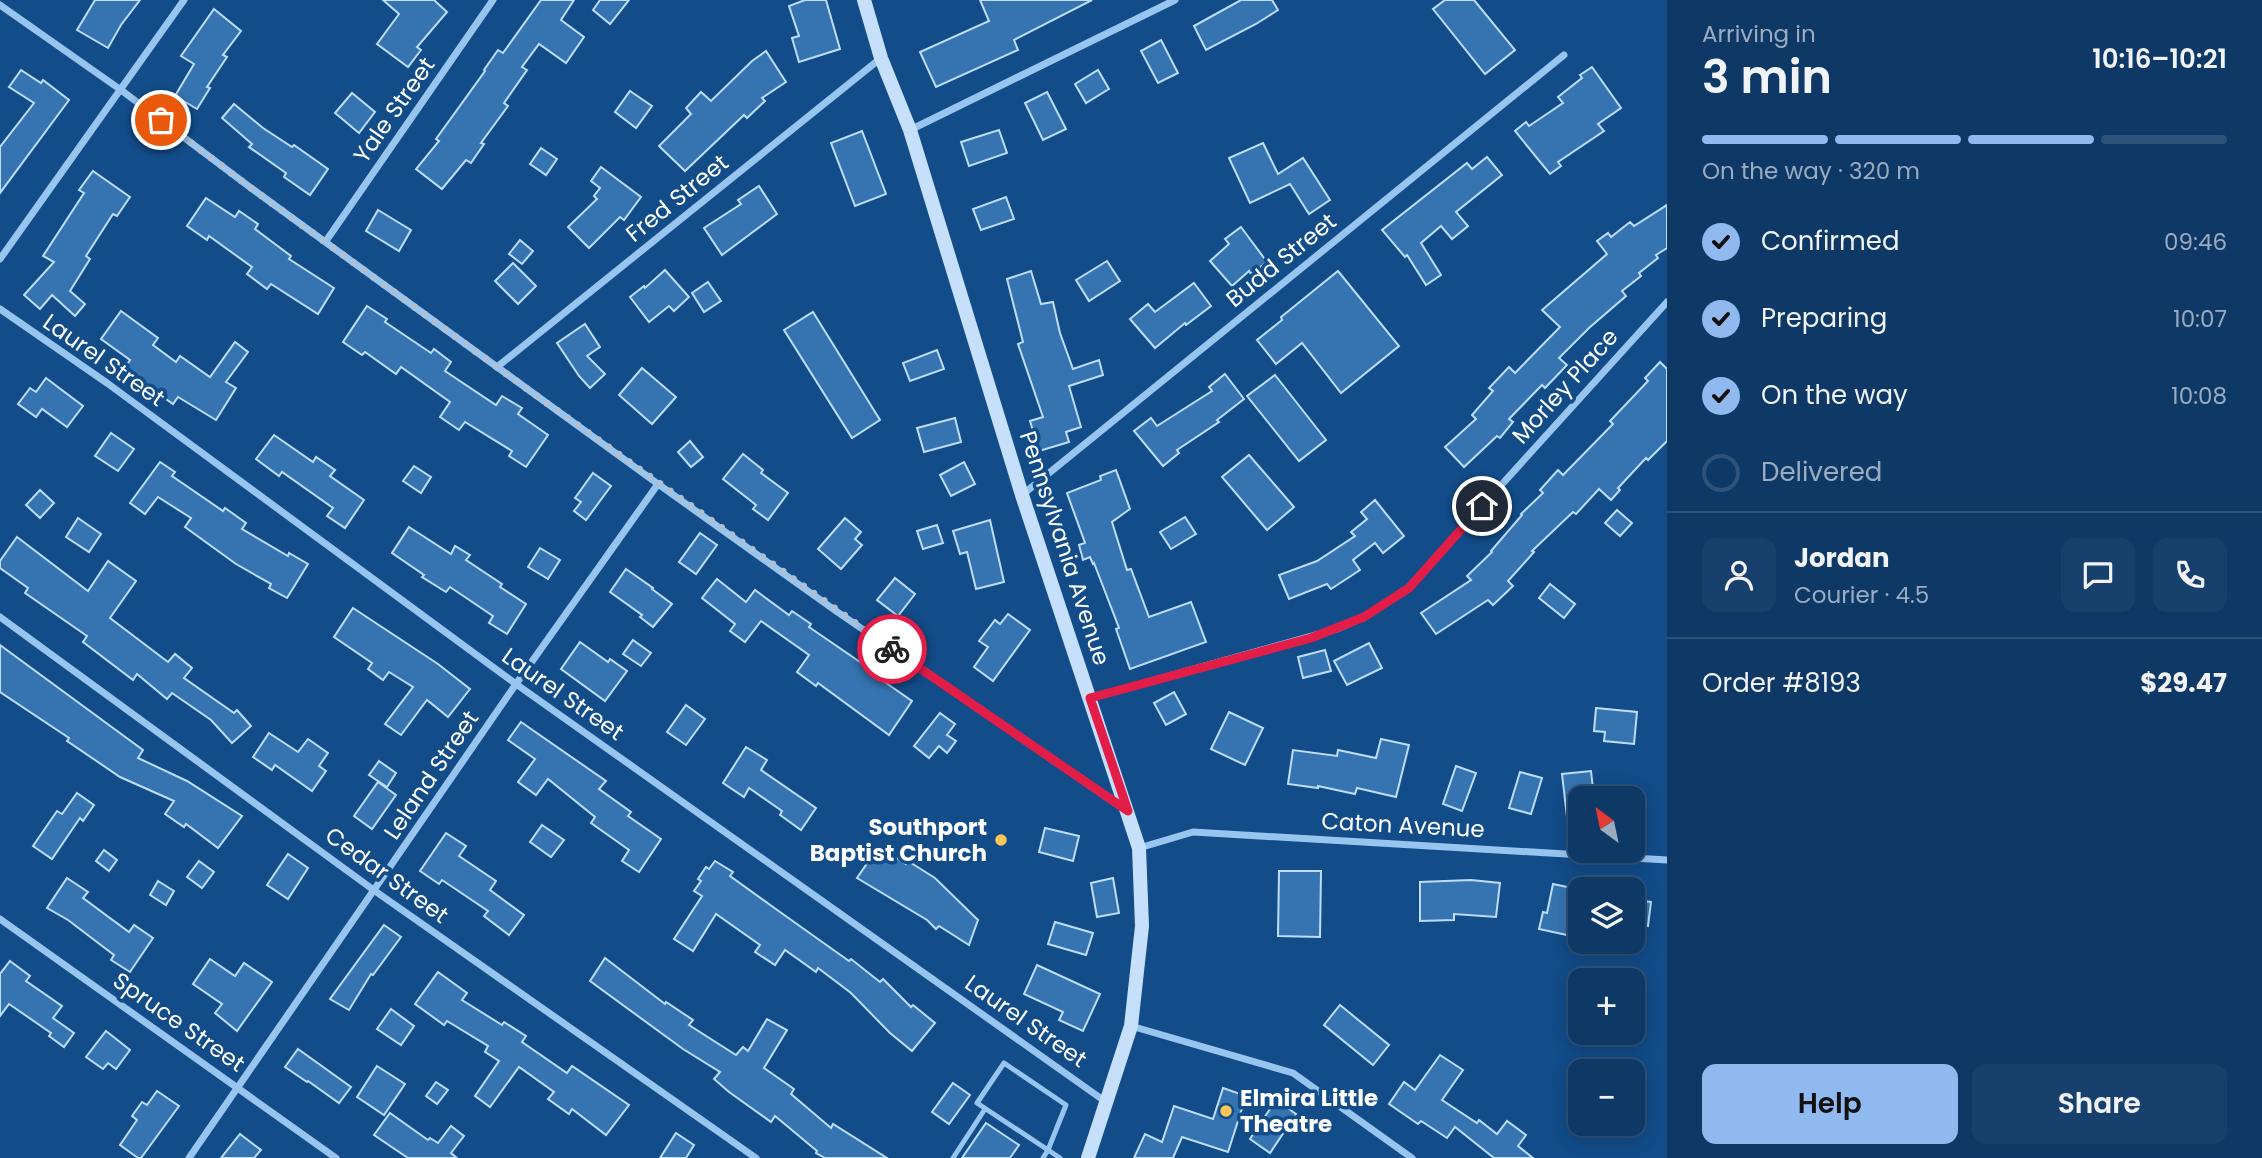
<!DOCTYPE html>
<meta charset="utf-8">
<style>
body{margin:0;font-family:Poppins,sans-serif;background:#17406d;color:#f1f3f6;height:100vh;display:flex;flex-direction:column;font-size:26px;white-space:nowrap}
*{box-sizing:border-box;margin:0}
p{font-size:23px;color:#9bacc0}
.icon{flex:none;width:38px;height:38px;fill:none;stroke:currentColor;stroke-width:2;stroke-linecap:round;stroke-linejoin:round}
.map{position:relative;flex:1;overflow:hidden}
.side{display:flex;flex-direction:column;background:#0e3967;width:595px}
.side>*{flex:none}
.needle{width:46px;rotate:327deg}
.controls{position:absolute;left:1568px;top:786px;display:grid;gap:14px}
.controls a{display:grid;place-items:center;width:77px;height:77px;border-radius:14px;background:#0e3967;box-shadow:0 4px 18px #0003,0 0 0 2px #2e537b;font-size:35px}
.pin{position:absolute;display:grid;place-items:center;width:60px;height:60px;color:#fff;margin:-30px;border:4px solid #fff;border-radius:50%;box-shadow:0 2px 7px #0007}
.courier{position:absolute;display:grid;place-items:center;width:70px;height:70px;margin:-35px;border:5px solid #e11d48;border-radius:50%;background:#fff;color:#222;box-shadow:0 2px 9px #0007}
.overview em{font-style:normal;font-weight:600}
.overview div{display:flex;flex-direction:column-reverse}
.overview{display:flex;align-items:center;justify-content:space-between;height:119px;padding:0 35px}
h1{font-size:46px;font-weight:600;line-height:52px}
.bar{display:grid;grid-template-columns:repeat(4,1fr);gap:10px 7px;align-content:center;height:84px;padding:0 35px}
.bar i{height:9px;border-radius:5px;background:#2e537b}
.bar .on{background:#90b9f0}
.bar p{grid-column:span 4}
.line{display:flex;align-items:center;gap:18px;padding:0 35px;border-top:2px solid #2e537b}
.line div{flex:1}
.round{display:grid;place-items:center;flex:none;width:74px;height:74px;border-radius:14px;background:#17406d}
ol{padding:0 35px;list-style:none}
li{display:flex;align-items:center;gap:21px;height:77px}
li p{margin-inline-start:auto}
li .icon{padding:7px;border-radius:50%;background:#90b9f0;color:#111;stroke-width:4}
li:last-child{color:#9bacc0}
li i{width:38px;height:38px;border:4px solid #2e537b;border-radius:50%}
.cta{display:flex;gap:14px;margin-top:auto;padding:14px 35px}
.cta a{flex:1;height:80px;border-radius:14px;background:#90b9f0;color:#111;font-size:28px;font-weight:600;line-height:80px;text-align:center}
.cta a+a{background:#17406d;color:#f1f3f6}
main{display:flex;flex:1;min-height:0}
.map>svg:first-child{display:block}
.building{fill:#3674b1;stroke:#beddfc;stroke-width:2}
.lines{fill:none;stroke-linecap:round;stroke-linejoin:round}
.lane{stroke:#98c4f0;stroke-width:5}
.street{stroke:#98c4f0;stroke-width:7}
.secondary{stroke:#c6e0fb;stroke-width:14}
.done{stroke:#acc0d6;stroke-width:7;stroke-dasharray:0 12.6}
.route{stroke:#e11d48;stroke-width:9}
.poi-dot{fill:#ffc657;stroke:#124c89;stroke-width:2.5}
.labels{text-anchor:middle;stroke-width:7;stroke-linejoin:round;paint-order:stroke}
.street-label{font-size:23px;fill:#fff;stroke:#124c89}
.poi-label{font-size:23px;font-weight:bold;fill:#fff;stroke:#124c89;text-anchor:end}
</style>
<main>
<div class="map">
<svg width="1667" height="1158" viewBox="0 0 1667 1158">
<rect width="100%" height="100%" fill="#124c89"/>
<g class="building">
<path d="M95 0H140L121 25 108 48 77 30Z"/>
<path d="M383 0H434L447 12 417 47 421 50 408 67 377 44 399 14Z"/>
<path d="M541 0H574L561 20 584 37 566 63 539 44 522 67 527 70 504 103 508 106 481 143 484 144 471 163 466 160 442 189 416 169 439 141 436 139 485 71 484 70 498 50 503 53Z"/>
<path d="M600 0H629L610 24 593 10Z"/>
<path d="M805 0H826L840 49 799 62 792 38 799 36 789 6Z"/>
<path d="M980 0H1092L1014 40 1018 50 936 87 920 52 989 21Z"/>
<path d="M1241 0H1272L1278 10 1256 24 1206 50 1194 26Z"/>
<path d="M1445 0H1474L1515 50 1485 74 1433 9Z"/>
<path d="M214 9 241 31 223 55 227 57 207 87 210 88 197 109 175 96 194 64 181 56Z"/>
<path d="M1161 40 1178 73 1158 83 1141 51Z"/>
<path d="M766 51 786 82 762 98 765 101 747 118 744 115 685 171 659 146 691 114 686 108 701 92 711 101 752 61Z"/>
<path d="M1592 67 1621 108 1598 124 1604 131 1558 162 1561 166 1550 174 1515 131 1526 122 1529 126 1563 103 1558 97 1582 78 1580 75Z"/>
<path d="M21 70 41 83 43 80 69 100 0 193V147L34 103 9 87Z"/>
<path d="M1098 70 1109 89 1086 103 1075 84Z"/>
<path d="M630 91 652 106 636 128 615 112Z"/>
<path d="M1047 92 1066 129 1043 140 1025 103Z"/>
<path d="M352 93 375 112 359 133 335 113Z"/>
<path d="M234 104 263 128 292 147 294 145 328 169 310 195 284 177 286 173 249 147 252 144 222 118Z"/>
<path d="M999 130 1007 153 969 166 961 142Z"/>
<path d="M862 131 886 194 855 206 831 143Z"/>
<path d="M1263 143 1278 174 1303 158 1330 200 1309 214 1290 184 1250 203 1229 158Z"/>
<path d="M541 148 557 159 546 175 530 164Z"/>
<path d="M1487 157 1502 175 1456 212 1468 226 1452 239 1441 226 1421 243 1441 275 1426 285 1407 255 1405 257 1382 230 1467 163 1472 169Z"/>
<path d="M601 167 641 197 624 220 620 217 589 248 568 227 597 199 594 196 600 188 591 181Z"/>
<path d="M93 171 130 197 117 216 113 214 86 256 90 259 70 291 85 304 75 316 52 295 40 309 24 295 54 262 43 256 84 193 79 190Z"/>
<path d="M759 186 777 214 722 255 704 228 741 204 738 200Z"/>
<path d="M1006 197 1014 219 981 230 973 209Z"/>
<path d="M206 198 235 217 239 211 258 224 255 229 291 256 289 259 334 288 318 314 271 284 267 289 247 274 252 267 209 236 207 240 187 226Z"/>
<path d="M1667 205V248L1656 255 1658 258 1639 273 1641 276 1622 291 1626 296 1589 328 1559 358 1567 365 1545 388 1542 385 1509 419 1513 422 1500 438 1497 436 1464 467 1445 447 1476 419 1472 415 1493 391 1489 388 1509 367 1515 373 1560 327 1542 310 1607 254 1597 241 1608 233 1611 237 1630 222 1634 226Z"/>
<path d="M378 210 411 230 399 251 366 231Z"/>
<path d="M1241 227 1267 262 1251 274 1249 271 1232 286 1210 261 1229 244 1225 239Z"/>
<path d="M520 240 533 251 522 264 509 254Z"/>
<path d="M1107 261 1120 281 1089 301 1076 280Z"/>
<path d="M513 263 536 286 518 304 495 281Z"/>
<path d="M665 270 689 297 674 311 669 306 649 322 630 297 644 286 645 288Z"/>
<path d="M1031 271 1041 304 1053 302 1060 333 1073 369 1099 360 1103 375 1069 386 1081 427 1066 432 1069 442 1039 451 1030 421 1043 417 1018 344 1023 342 1007 279Z"/>
<path d="M1338 271 1399 346 1341 393 1302 343 1276 364 1257 340 1282 320 1281 317Z"/>
<path d="M708 282 721 301 704 312 692 293Z"/>
<path d="M1194 283 1211 306 1186 325 1185 323 1155 348 1130 319 1148 304 1155 312Z"/>
<path d="M367 306 387 319 385 322 431 353 434 349 451 362 445 371 496 405 502 396 522 408 518 414 548 435 526 467 509 456 512 451 465 422 459 430 440 417 450 402 401 367 396 374 365 352 362 355 343 342Z"/>
<path d="M121 311 158 338 153 345 176 362 180 356 210 377 235 342 248 352 226 382 236 388 216 420 178 397 173 404 124 369 130 360 101 339Z"/>
<path d="M813 312 880 420 852 438 784 330Z"/>
<path d="M585 324 600 347 587 356 605 374 590 388 579 376 557 343Z"/>
<path d="M937 350 944 369 910 381 903 363Z"/>
<path d="M1660 362 1667 369V441L1648 460 1646 458 1618 488 1620 490 1611 500 1599 489 1576 514 1573 512 1532 551 1534 552 1508 581 1513 586 1493 605 1488 600 1436 634 1421 613 1471 580 1467 576 1492 552 1491 551 1522 515 1521 514 1543 493 1540 490 1558 470 1563 475 1613 424 1610 421 1648 381 1645 378Z"/>
<path d="M642 368 676 397 652 424 619 395Z"/>
<path d="M1225 374 1244 399 1217 420 1219 422 1177 450 1179 453 1163 466 1134 431 1151 418 1157 426 1212 391 1209 387Z"/>
<path d="M1275 375 1326 440 1299 461 1247 396Z"/>
<path d="M46 378 83 406 67 427 42 409 36 417 18 404 30 388 36 392Z"/>
<path d="M955 418 961 442 924 452 917 428Z"/>
<path d="M111 433 134 449 118 471 95 456Z"/>
<path d="M274 435 313 462 316 457 335 470 330 476 364 500 345 528 327 516 333 508 282 472 279 476 256 459Z"/>
<path d="M690 441 703 457 691 467 678 452Z"/>
<path d="M743 454 763 470 761 473 788 493 768 520 753 509 756 505 723 479Z"/>
<path d="M1249 455 1294 507 1267 530 1222 477Z"/>
<path d="M160 462 175 472 172 476 223 511 225 508 246 523 242 529 288 556 289 553 308 564 287 598 269 588 271 584 236 564 185 527 191 518 158 497 145 514 130 503Z"/>
<path d="M964 462 975 484 951 496 940 475Z"/>
<path d="M414 466 431 477 421 493 403 481Z"/>
<path d="M1116 470 1130 509 1112 522 1127 570 1131 569 1149 617 1191 602 1206 642 1130 669 1116 629 1119 628 1094 563 1093 564 1090 557 1083 560 1079 545 1085 543 1067 493 1101 480 1100 476Z"/>
<path d="M593 473 611 486 586 520 574 511 581 502 575 498Z"/>
<path d="M40 490 54 503 40 518 26 505Z"/>
<path d="M1375 500 1404 536 1383 553 1375 543 1353 560 1360 570 1331 589 1327 584 1289 599 1279 575 1317 561 1355 536 1351 532 1367 519 1361 512Z"/>
<path d="M1617 510 1632 523 1620 536 1605 523Z"/>
<path d="M1185 517 1196 534 1171 549 1160 532Z"/>
<path d="M78 518 101 534 89 552 66 537Z"/>
<path d="M845 518 861 532 855 539 862 545 841 569 818 549Z"/>
<path d="M990 520 1004 582 976 589 967 552 960 554 953 531Z"/>
<path d="M937 525 943 543 923 549 917 531Z"/>
<path d="M409 527 451 554 455 546 470 555 466 560 502 584 500 587 526 604 507 634 489 623 493 616 450 587 446 592 422 577 424 575 392 553Z"/>
<path d="M700 533 717 545 696 574 679 562Z"/>
<path d="M17 537 88 591 108 561 136 581 110 618 168 662 175 654 192 668 184 678 234 713 237 710 251 726 232 743 211 720 172 693 167 699 137 674 133 680 83 642 87 636 25 593 28 588 0 568V561Z"/>
<path d="M540 548 560 560 548 579 528 567Z"/>
<path d="M626 569 653 588 652 589 672 604 653 627 640 617 642 615 610 592Z"/>
<path d="M895 578 915 594 898 616 877 600Z"/>
<path d="M717 579 746 602 755 590 789 615 792 611 811 624 809 627 860 662 879 678 912 701 889 735 818 683 816 686 797 672 809 655 761 621 745 642 730 631 735 624 702 598Z"/>
<path d="M1550 584 1575 604 1564 618 1539 598Z"/>
<path d="M353 608 438 664 470 689 448 717 427 700 401 735 385 724 413 687 389 672 383 680 368 669 372 663 334 637Z"/>
<path d="M1008 614 1030 630 993 681 974 667 988 647 979 641 995 620 1000 624Z"/>
<path d="M633 640 651 653 641 666 623 654Z"/>
<path d="M580 642 608 662 610 659 627 671 605 701 561 669Z"/>
<path d="M1369 643 1382 668 1347 685 1334 661Z"/>
<path d="M0 645 143 750 138 758 187 781 242 816 218 848 186 824 184 827 165 814 174 801 120 777 67 741 69 738 0 692Z"/>
<path d="M1325 650 1331 671 1303 678 1298 657Z"/>
<path d="M1174 692 1186 714 1166 725 1154 703Z"/>
<path d="M686 705 705 719 686 745 667 732Z"/>
<path d="M1596 708 1637 712 1634 744 1604 741 1605 732 1594 731Z"/>
<path d="M1229 712 1263 728 1245 765 1211 749Z"/>
<path d="M940 713 955 724 947 735 956 741 947 753 939 746 929 758 914 746Z"/>
<path d="M521 722 606 781 599 789 631 812 628 816 661 839 639 872 622 861 629 850 591 823 595 817 548 779 536 795 518 782 535 759 508 740Z"/>
<path d="M269 733 298 752 308 739 328 753 319 766 326 771 312 791 275 765 272 770 253 757Z"/>
<path d="M1381 739 1409 745 1396 797 1357 788 1355 794 1318 786V788L1288 784 1293 750 1337 756 1338 750 1376 758Z"/>
<path d="M746 747 767 760 761 770 816 808 801 830 780 815 782 811 749 788 744 797 723 783Z"/>
<path d="M379 761 396 773 387 787 369 775Z"/>
<path d="M1456 766 1476 773 1462 811 1443 804Z"/>
<path d="M1591 771 1594 798H1580V815L1567 817 1562 774Z"/>
<path d="M1520 772 1542 778 1531 814 1509 808Z"/>
<path d="M378 782 396 795 372 829 354 816Z"/>
<path d="M77 793 94 805 83 821 80 818 52 859 33 846 57 811 62 814Z"/>
<path d="M542 825 564 840 551 857 530 842Z"/>
<path d="M1045 828 1079 836 1073 861 1039 852Z"/>
<path d="M446 833 466 846 459 856 496 881 490 890 524 915 509 935 484 916 488 911 442 880 439 884 420 871Z"/>
<path d="M879 846 906 864 908 861 935 878 978 920 969 945 939 926 936 929 927 920 857 878Z"/>
<path d="M104 850 117 860 109 871 96 861Z"/>
<path d="M288 854 308 868 288 899 267 885Z"/>
<path d="M199 861 214 872 202 888 187 877Z"/>
<path d="M715 861 733 872 730 876 780 912 849 961 851 959 880 982 883 979 911 1007 913 1005 935 1023 912 1051 890 1033 851 993 818 968 816 972 785 950 775 965 755 952 760 945 716 914 693 951 674 939 702 896 694 891 701 881 698 879 706 867 709 869Z"/>
<path d="M1279 871H1321L1320 937 1278 936Z"/>
<path d="M67 878 88 892 83 898 129 932 134 925 153 938 130 972 111 960 114 955 68 920 47 908Z"/>
<path d="M1113 878 1119 913 1097 917 1091 883Z"/>
<path d="M1471 880 1500 883 1496 917 1454 914V920L1420 921V882Z"/>
<path d="M158 881 174 891 166 905 150 895Z"/>
<path d="M1553 884 1577 889 1567 935 1539 929 1543 912 1547 913Z"/>
<path d="M1633 900 1651 902 1648 926 1633 923Z"/>
<path d="M1055 922 1093 933 1086 955 1048 944Z"/>
<path d="M384 925 401 937 373 975 371 974 349 1010 330 999Z"/>
<path d="M605 958 665 1004 666 1002 693 1020 689 1025 736 1055 743 1047 748 1051 767 1019 787 1030 764 1068 794 1089 791 1094 831 1128 833 1124 887 1158H825L816 1153 817 1151 775 1116 771 1122 729 1092 714 1079 720 1072 683 1049 590 981Z"/>
<path d="M210 959 235 976 244 963 272 982 237 1031 215 1013 222 1004 193 984Z"/>
<path d="M10 961 30 976 26 981 62 1006 53 1018 74 1033 64 1047 49 1036 51 1033 9 1004 0 1016V974Z"/>
<path d="M1037 965 1100 994 1083 1031 1059 1020 1063 1012 1024 994Z"/>
<path d="M438 972 467 993 462 1000 502 1025 504 1022 526 1036 522 1042 567 1073 572 1066 629 1105 606 1135 572 1109 569 1114 548 1099 554 1092 519 1067 490 1107 475 1096 499 1061 485 1052 488 1046 447 1021 444 1025 415 1004Z"/>
<path d="M1340 1005 1389 1045 1373 1065 1324 1025Z"/>
<path d="M391 1009 414 1026 401 1045 377 1029Z"/>
<path d="M106 1031 130 1050 116 1069 108 1063 103 1069 86 1057Z"/>
<path d="M298 1049 351 1087 339 1103 308 1081 307 1082 285 1067Z"/>
<path d="M1440 1055 1463 1070 1442 1100 1477 1123 1479 1120 1497 1134 1507 1121 1526 1135 1518 1146 1533 1158H1494L1455 1127 1447 1138 1421 1121 1418 1124 1389 1104 1404 1082 1415 1090Z"/>
<path d="M377 1066 405 1084 384 1115 357 1097Z"/>
<path d="M436 1082 448 1090 437 1104 426 1096Z"/>
<path d="M953 1083 970 1095 949 1124 932 1112Z"/>
<path d="M1223 1088 1246 1096 1228 1152 1182 1137 1173 1158H1134L1145 1134 1162 1142 1174 1106 1213 1119Z"/>
<path d="M157 1091 179 1106 141 1158H138L120 1145 137 1120 132 1116 142 1102 147 1105Z"/>
<path d="M1276 1100 1296 1114 1270 1153 1250 1139Z"/>
<path d="M390 1113 428 1140 430 1138 438 1143 451 1126 464 1136 451 1153 457 1158H408L374 1135Z"/>
<path d="M986 1123 1019 1145 1010 1158H962Z"/>
<path d="M676 1133 694 1145 686 1158H660Z"/>
<path d="M240 1134 261 1150 254 1158H221Z"/>
</g>
<g class="lines">
<g class="lane">
<path d="M1004 1063 1066 1105 1048 1150 977 1103Z"/>
<path d="M953 1158 985 1109"/>
<path d="M1043 1158 1048 1150 1060 1158"/>
</g>
<g class="street">
<path d="M0 5 121 90 251 188 658 484 836 611 1124 809"/>
<path d="M910 130 1175 0"/>
<path d="M326 241 493 0"/>
<path d="M0 259 184 0"/>
<path d="M0 309 107 383 516 684 1106 1102"/>
<path d="M497 367 881 58"/>
<path d="M1022 495 1564 55"/>
<path d="M0 617 375 891 756 1158"/>
<path d="M1090 698 1337 629 1364 617 1408 588 1667 302"/>
<path d="M1139 848 1193 832 1667 860"/>
<path d="M0 919 336 1158"/>
<path d="M1131 1026 1293 1073 1412 1158"/>
<path d="M189 1158 516 684 658 484"/>
</g>
<path class="secondary" d="M864 0 881 58 910 130 1022 495 1139 848 1142 926 1131 1026 1088 1158"/>
</g>
<g class="lines">
<path class="done" d="M161 120 251 188 537 396 892 649"/>
<path class="route" d="M892 649 1128 811 1090 698 1311 638 1364 617 1409 588 1482 506"/>
</g>
<g class="poi-dot">
<circle cx="1001" cy="840" r="7"/>
<circle cx="1226" cy="1111" r="7"/>
</g>
<g class="labels">
<g class="street-label">
<text transform="translate(394 110) rotate(-55)" y="8">Yale Street</text>
<text transform="translate(677 198) rotate(-39)" y="8">Fred Street</text>
<text transform="translate(1281 260) rotate(-39)" y="8">Budd Street</text>
<text transform="translate(104 360) rotate(35)" y="8">Laurel Street</text>
<text transform="translate(1565 386) rotate(-48)" y="8">Morley Place</text>
<text transform="translate(1065 548) rotate(72)" y="8">Pennsylvania Avenue</text>
<text transform="translate(563 694) rotate(35)" y="8">Laurel Street</text>
<text transform="translate(431 775) rotate(-56)" y="8">Leland Street</text>
<text transform="translate(1403 825) rotate(3)" y="8">Caton Avenue</text>
<text transform="translate(387 875) rotate(36)" y="8">Cedar Street</text>
<text transform="translate(1026 1021) rotate(35)" y="8">Laurel Street</text>
<text transform="translate(179 1022) rotate(35)" y="8">Spruce Street</text>
</g>
<g class="poi-label">
<text x="987" y="835">Southport<tspan x="987" dy="26">Baptist Church</tspan></text>
<text x="1240" y="1106" text-anchor="start">Elmira Little<tspan x="1240" dy="26">Theatre</tspan></text>
</g>
</g>
</svg>
<div class="controls">
<a><svg class="needle" viewBox="-14 -14 28 28"><path d="M0-13l5 13h-10z" fill="#e53935"/><path d="M0 13l5-13h-10z" fill="#9bacc0"/></svg></a>
<a><svg class="icon" aria-label="layers" viewBox="0 0 24 24"><path d="M12 4l9 5-9 5-9-5zM3 14l9 5 9-5"/></svg></a>
<a>+</a>
<a>−</a>
</div>
<div class="pin" style="left:161px;top:120px;background:#ea580c"><svg class="icon" aria-label="bag" viewBox="0 0 24 24"><path d="M5 8h14l-1 12H6zM9 8a3 3 0 0 1 6 0"/></svg></div>
<div class="pin" style="left:1482px;top:506px;background:#1f2937"><svg class="icon" aria-label="home" viewBox="0 0 24 24"><path d="M3 11l9-7 9 7M6 9v11h12V9"/></svg></div>
<div class="courier" style="left:892px;top:649px"><svg class="icon" aria-label="bike" viewBox="0 0 24 24"><circle cx="6" cy="16" r="4"/><circle cx="18" cy="16" r="4"/><path d="M6 16l4-8h5l3 8M10 8l3 8H6M13 5h3"/></svg></div>
</div>
<section class="side">
<div class="overview"><div><h1>3 min</h1><p>Arriving in</p></div><em>10:16–10:21</em></div>
<div class="bar"><i class="on"></i><i class="on"></i><i class="on"></i><i></i><p>On the way · 320 m</p></div>
<ol>
<li><svg class="icon" aria-label="check" viewBox="0 0 24 24"><path d="M5 12l5 5 9-10"/></svg>Confirmed<p>09:46</p></li>
<li><svg class="icon" aria-label="check" viewBox="0 0 24 24"><path d="M5 12l5 5 9-10"/></svg>Preparing<p>10:07</p></li>
<li><svg class="icon" aria-label="check" viewBox="0 0 24 24"><path d="M5 12l5 5 9-10"/></svg>On the way<p>10:08</p></li>
<li><i></i>Delivered</li>
</ol>
<div class="line" style="height:126px"><a class="round"><svg class="icon" aria-label="person" viewBox="0 0 24 24"><circle cx="12" cy="8" r="4"/><path d="M4 21q1-7 8-7t8 7"/></svg></a><div><b>Jordan</b><p>Courier · 4.5</p></div><a class="round"><svg class="icon" aria-label="chat" viewBox="0 0 24 24"><path d="M4 5h16v11H9l-5 4z"/></svg></a><a class="round"><svg class="icon" aria-label="phone" viewBox="0 0 24 24"><path d="M5 4h4l2 5-3 2q2 4 5 5l2-3 5 2v4C11 20 4 13 5 4z"/></svg></a></div>
<div class="line" style="height:91px"><div>Order #8193</div><b>$29.47</b></div>
<div class="cta"><a>Help</a><a>Share</a></div>
</section>
</main>
